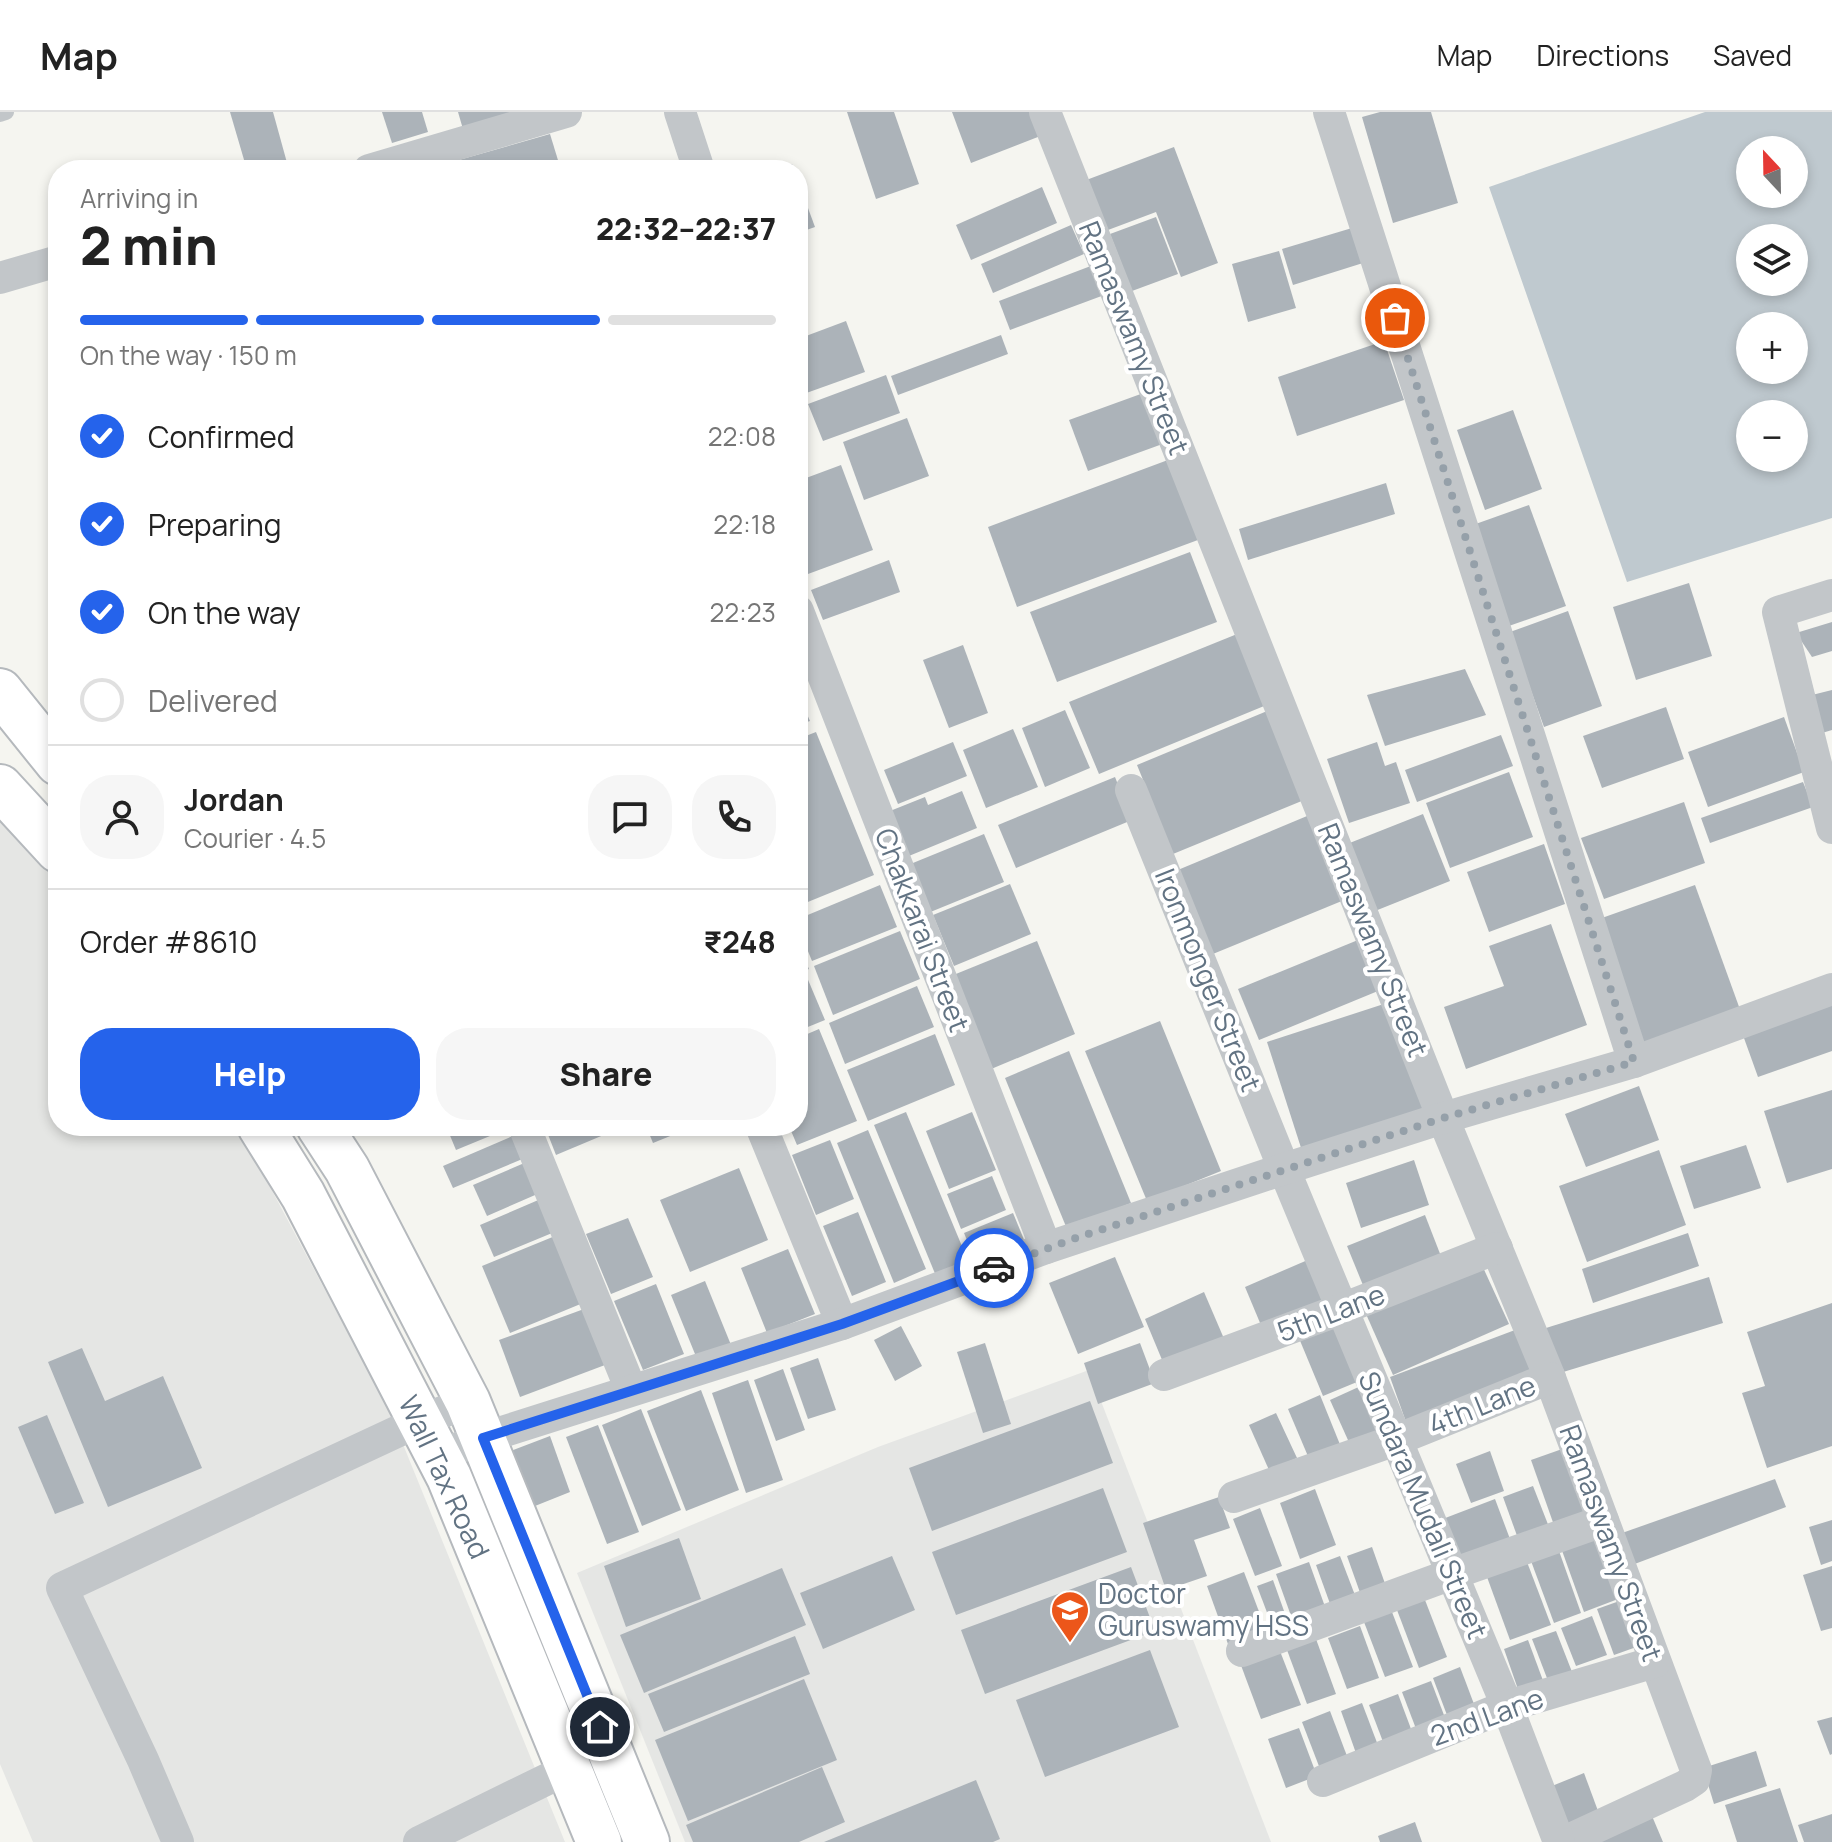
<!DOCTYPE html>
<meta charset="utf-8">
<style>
body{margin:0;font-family:Manrope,sans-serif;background:#f6f6f6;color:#222;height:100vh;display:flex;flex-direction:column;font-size:30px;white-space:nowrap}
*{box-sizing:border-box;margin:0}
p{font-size:26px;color:#767676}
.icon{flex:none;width:44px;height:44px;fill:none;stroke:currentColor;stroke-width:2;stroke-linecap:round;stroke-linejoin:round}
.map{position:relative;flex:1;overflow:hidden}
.panel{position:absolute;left:48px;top:48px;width:760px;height:976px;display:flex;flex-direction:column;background:#fff;border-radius:32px;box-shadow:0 4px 12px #0003}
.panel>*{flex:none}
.needle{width:52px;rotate:338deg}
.buttons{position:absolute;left:1736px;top:24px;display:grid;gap:16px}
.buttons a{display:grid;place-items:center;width:72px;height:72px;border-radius:50%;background:#fff;box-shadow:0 4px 12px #0003;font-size:40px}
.pin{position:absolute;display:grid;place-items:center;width:68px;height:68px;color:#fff;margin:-34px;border:4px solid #fff;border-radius:50%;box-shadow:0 2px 8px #0007}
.courier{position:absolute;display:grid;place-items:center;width:80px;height:80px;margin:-40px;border:6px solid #2563eb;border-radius:50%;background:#fff;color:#222;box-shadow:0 2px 10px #0007}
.overview em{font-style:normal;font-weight:800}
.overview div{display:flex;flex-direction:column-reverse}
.overview{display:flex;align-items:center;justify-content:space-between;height:136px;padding:0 32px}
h1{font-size:52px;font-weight:800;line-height:60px}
.bar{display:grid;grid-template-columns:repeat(4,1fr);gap:12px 8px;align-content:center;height:96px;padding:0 32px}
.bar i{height:10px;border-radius:6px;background:#e0e0e0}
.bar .current{background:#2563eb}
.bar p{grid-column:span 4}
.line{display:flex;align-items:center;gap:20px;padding:0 32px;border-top:2px solid #e0e0e0}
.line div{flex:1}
.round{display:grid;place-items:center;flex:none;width:84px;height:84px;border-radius:32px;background:#f6f6f6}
ol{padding:0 32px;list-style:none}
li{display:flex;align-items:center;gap:24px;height:88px}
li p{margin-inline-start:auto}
li .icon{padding:8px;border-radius:50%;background:#2563eb;color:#fff;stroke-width:4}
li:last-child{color:#767676}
li i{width:44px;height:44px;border:4px solid #e0e0e0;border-radius:50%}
.button{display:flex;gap:16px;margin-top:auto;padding:16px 32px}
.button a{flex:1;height:92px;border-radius:32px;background:#2563eb;color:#fff;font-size:32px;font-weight:800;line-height:92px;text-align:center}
.button a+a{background:#f6f6f6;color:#222}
header{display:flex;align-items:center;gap:48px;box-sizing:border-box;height:112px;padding:0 40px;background:#fff;border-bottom:2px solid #e0e0e0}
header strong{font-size:38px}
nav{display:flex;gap:44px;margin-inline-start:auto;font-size:28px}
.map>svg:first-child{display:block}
.built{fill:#e5e6e4}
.water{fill:#bfc9cf;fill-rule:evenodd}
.building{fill:#acb3b9}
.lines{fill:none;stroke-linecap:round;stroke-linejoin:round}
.primary-casing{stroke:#b5b9bd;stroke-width:48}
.lane{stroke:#c2c6c9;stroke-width:16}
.street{stroke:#c2c6c9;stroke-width:32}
.primary{stroke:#fff;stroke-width:44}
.done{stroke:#95a0a9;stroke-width:8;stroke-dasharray:0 14.4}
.route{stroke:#2563eb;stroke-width:10}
.labels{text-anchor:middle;stroke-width:8;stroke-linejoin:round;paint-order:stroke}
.street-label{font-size:28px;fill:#627383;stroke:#fff}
.poi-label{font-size:28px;fill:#627383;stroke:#fff;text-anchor:start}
</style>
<header>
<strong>Map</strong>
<nav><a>Map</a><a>Directions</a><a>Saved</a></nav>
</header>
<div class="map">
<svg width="1832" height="1730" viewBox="0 0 1832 1730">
<rect width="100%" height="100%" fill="#f5f5f0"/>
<g class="built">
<path d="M0 705 58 760V1014H231L261 1058 389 1298 565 1730H33L0 1652Z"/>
<path d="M1089 1258 1271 1730H685L577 1461 878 1335Z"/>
</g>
<path class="water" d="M1705 0H1832V406L1627 470 1489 75ZM1750 38H1794V82H1750ZM1750 126H1794V170H1750ZM1750 214H1794V258H1750ZM1750 302H1794V346H1750Z"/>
<g class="building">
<path d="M230 0H273L289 58H247Z"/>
<path d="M382 0H422L428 20 392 31Z"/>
<path d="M458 0H541L465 24Z"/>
<path d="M847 0H894L919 72 876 87Z"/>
<path d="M952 0H1034L1043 23 971 51Z"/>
<path d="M1380 0H1431L1458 91 1393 111 1362 5Z"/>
<path d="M550 22 561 58H427V57Z"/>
<path d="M1174 35 1218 151 1181 165 1156 100 1100 121 1081 70Z"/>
<path d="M792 52 795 58H776Z"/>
<path d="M798 69 815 115 798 121Z"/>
<path d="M1042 75 1057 111 971 148 956 113Z"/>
<path d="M1156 105 1178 162 1132 179 1110 122Z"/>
<path d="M1071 113 1084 142 993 181 981 152Z"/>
<path d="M1352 116 1363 151 1293 173 1282 137Z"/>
<path d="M1279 139 1296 196 1248 210 1232 152Z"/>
<path d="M1096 152 1107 182 1010 218 999 189Z"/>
<path d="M846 209 865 260 798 284V227Z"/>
<path d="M1001 223 1008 242 898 283 891 264Z"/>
<path d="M1384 229 1404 288 1297 324 1278 265Z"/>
<path d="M886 263 900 301 823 329 808 292Z"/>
<path d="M1149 279 1168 330 1088 359 1069 308Z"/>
<path d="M1513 298 1542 377 1485 398 1457 318Z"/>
<path d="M907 306 929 364 864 388 843 330Z"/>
<path d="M1176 345 1206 425 1017 495 988 415Z"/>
<path d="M841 353 873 438 808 462 798 436V369Z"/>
<path d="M1386 371 1395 402 1248 448 1239 417Z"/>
<path d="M1529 393 1566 494 1506 515 1470 414Z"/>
<path d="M1190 440 1217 510 1057 570 1030 500Z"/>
<path d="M889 448 900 480 823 508 811 478Z"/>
<path d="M1689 471 1712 544 1636 568 1613 495Z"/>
<path d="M1568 499 1602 594 1544 615 1510 520Z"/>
<path d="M1832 510V539L1812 545 1796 521Z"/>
<path d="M1247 518 1276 589 1099 662 1069 590Z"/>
<path d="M963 533 988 601 949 616 923 548Z"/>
<path d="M1465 557 1486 603 1385 634 1367 583Z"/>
<path d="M1832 578V618L1822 621 1812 583Z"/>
<path d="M798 582 810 609 798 613Z"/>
<path d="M1666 595 1684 647 1602 676 1583 624Z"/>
<path d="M1272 597 1309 686 1173 742 1137 653Z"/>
<path d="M1065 598 1090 656 1045 675 1022 616Z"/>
<path d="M1784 605 1804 660 1708 695 1688 640Z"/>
<path d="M1013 617 1038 675 986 696 963 638Z"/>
<path d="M816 620 874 763 798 794V627Z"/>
<path d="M1501 623 1513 654 1417 690 1405 658Z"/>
<path d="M953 630 967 664 898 692 884 658Z"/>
<path d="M1377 630 1385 654 1396 650 1410 691 1349 711 1327 647Z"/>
<path d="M1509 660 1533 725 1450 756 1426 691Z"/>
<path d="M1115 665 1132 708 1016 756 998 713Z"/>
<path d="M1803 670 1813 695 1710 731 1701 706Z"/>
<path d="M962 679 977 716 904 746 885 701 925 685 928 693Z"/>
<path d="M1684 690 1705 751 1604 787 1581 726Z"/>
<path d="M1319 699 1354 784 1208 844 1173 760Z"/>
<path d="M1423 702 1450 769 1370 801 1342 734Z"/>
<path d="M984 722 1004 770 928 801 908 753Z"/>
<path d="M1544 732 1565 792 1489 820 1467 760Z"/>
<path d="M1010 772 1031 822 954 854 933 803Z"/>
<path d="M880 773 897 815 812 849 798 815V807Z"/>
<path d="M1695 773 1742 903 1646 937 1599 807Z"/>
<path d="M1551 812 1587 913 1466 957 1444 895 1504 874 1489 834Z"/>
<path d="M900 819 920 867 833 903 814 854Z"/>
<path d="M1358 828 1378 879 1259 928 1238 877Z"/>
<path d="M1037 829 1075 922 984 960 946 866Z"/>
<path d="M798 831 809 857 798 862Z"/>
<path d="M806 863 825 908 798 919V866Z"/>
<path d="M917 874 934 915 845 952 829 911Z"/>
<path d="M1832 883V939L1758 965 1740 915Z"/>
<path d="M1390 890 1426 1002 1303 1042 1267 930Z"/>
<path d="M1160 909 1221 1059 1147 1089 1085 939Z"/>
<path d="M819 917 857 1009 797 1033 789 1014H798V926Z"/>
<path d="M935 922 955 973 868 1009 847 958Z"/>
<path d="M1069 939 1131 1091 1067 1117 1005 966Z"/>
<path d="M1639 974 1659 1028 1586 1055 1565 1002Z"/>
<path d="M1832 978V1057L1787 1071 1764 999Z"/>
<path d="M906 1000 969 1151 936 1164 874 1013Z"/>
<path d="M972 1000 996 1058 949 1077 926 1019Z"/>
<path d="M446 1014H514L456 1038Z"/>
<path d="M563 1014H625L556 1043 547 1020Z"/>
<path d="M646 1014H695L653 1031Z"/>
<path d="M868 1018 926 1157 894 1171 837 1031Z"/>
<path d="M522 1020 532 1043 453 1076 443 1054Z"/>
<path d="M830 1028 854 1087 816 1103 792 1043Z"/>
<path d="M1746 1033 1761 1076 1694 1097 1680 1054Z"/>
<path d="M1659 1038 1686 1113 1587 1150 1559 1074Z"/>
<path d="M536 1046 549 1077 487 1104 473 1073Z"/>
<path d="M1414 1048 1429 1093 1361 1116 1346 1071Z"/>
<path d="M739 1056 768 1128 690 1160 660 1088Z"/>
<path d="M992 1064 1006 1098 961 1117 947 1082Z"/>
<path d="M543 1086 557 1119 494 1145 480 1113Z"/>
<path d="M858 1100 886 1170 852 1184 823 1114Z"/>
<path d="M1013 1101 1025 1130 976 1150 964 1121Z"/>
<path d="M1425 1103 1444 1152 1367 1183 1347 1134Z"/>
<path d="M628 1106 653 1165 611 1182 586 1122Z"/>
<path d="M1688 1121 1699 1154 1593 1191 1582 1157Z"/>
<path d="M555 1124 583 1191 510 1221 482 1154Z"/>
<path d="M788 1137 815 1202 767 1221 741 1156Z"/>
<path d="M1115 1145 1144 1215 1078 1242 1049 1171Z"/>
<path d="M1310 1147 1329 1190 1263 1218 1245 1175Z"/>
<path d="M1481 1151 1509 1212 1393 1263 1366 1202Z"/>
<path d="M1709 1165 1723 1211 1560 1261 1546 1216Z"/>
<path d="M705 1169 731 1233 697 1247 671 1183Z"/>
<path d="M656 1172 684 1242 643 1258 614 1189Z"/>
<path d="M1204 1180 1225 1229 1165 1255 1145 1207Z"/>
<path d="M1832 1191V1334L1767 1356 1742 1281 1765 1274 1747 1220Z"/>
<path d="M584 1197 605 1253 520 1285 499 1228Z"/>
<path d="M1330 1205 1357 1270 1323 1284 1296 1219Z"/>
<path d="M901 1214 922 1254 895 1269 874 1228Z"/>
<path d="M1515 1218 1532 1262 1406 1310 1390 1265Z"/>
<path d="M985 1231 1011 1312 983 1321 957 1240Z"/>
<path d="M1140 1231 1155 1271 1098 1292 1084 1251Z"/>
<path d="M82 1236 105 1289 163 1264 202 1356 108 1395 48 1250Z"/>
<path d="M818 1246 836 1298 808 1307 790 1256Z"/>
<path d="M783 1257 805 1318 776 1329 754 1268Z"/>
<path d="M748 1268 783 1368 746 1381 712 1281Z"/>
<path d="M1363 1273 1384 1323 1352 1337 1330 1288Z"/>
<path d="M701 1278 739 1378 686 1399 647 1299Z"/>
<path d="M1320 1283 1341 1335 1310 1349 1288 1297Z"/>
<path d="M1090 1289 1113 1351 932 1419 909 1356Z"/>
<path d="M641 1297 681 1398 642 1414 602 1313Z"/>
<path d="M1276 1301 1297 1346 1269 1358 1249 1313Z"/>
<path d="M47 1303 84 1391 55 1402 18 1315Z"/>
<path d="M598 1313 639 1420 607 1432 566 1325Z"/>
<path d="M550 1324 570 1380 525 1398 503 1342Z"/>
<path d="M1565 1336 1590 1403 1555 1416 1531 1348Z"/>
<path d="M1490 1339 1504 1379 1471 1391 1456 1352Z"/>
<path d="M1775 1367 1786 1395 1632 1453 1622 1421Z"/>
<path d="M1533 1374 1551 1420 1520 1432 1503 1385Z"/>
<path d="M1103 1376 1127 1440 956 1503 932 1440Z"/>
<path d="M1315 1377 1336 1433 1300 1447 1280 1391Z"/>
<path d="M1219 1385 1230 1416 1194 1428 1207 1464 1166 1478 1143 1411Z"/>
<path d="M1495 1387 1513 1435 1458 1456 1440 1408Z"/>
<path d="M1260 1396 1282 1454 1255 1464 1233 1407Z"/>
<path d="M1832 1408V1449L1821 1453 1809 1415Z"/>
<path d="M1601 1418 1626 1484 1584 1500 1560 1433Z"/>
<path d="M679 1426 701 1487 626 1515 604 1454Z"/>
<path d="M1372 1435 1388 1480 1363 1489 1347 1444Z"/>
<path d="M1559 1439 1581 1501 1554 1511 1531 1449Z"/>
<path d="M892 1444 915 1498 823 1537 800 1481Z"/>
<path d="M1340 1444 1358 1491 1333 1500 1316 1453Z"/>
<path d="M1309 1450 1328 1503 1295 1515 1276 1462Z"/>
<path d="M1527 1450 1551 1513 1510 1528 1487 1465Z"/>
<path d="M1832 1454V1516L1821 1519 1803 1463Z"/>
<path d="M1131 1455 1155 1519 985 1582 961 1518Z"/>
<path d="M782 1456 806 1513 644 1581 620 1523Z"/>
<path d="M1244 1460 1266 1518 1228 1532 1207 1474Z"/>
<path d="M1273 1468 1289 1513 1274 1519 1257 1474Z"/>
<path d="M1625 1487 1642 1533 1614 1543 1597 1497Z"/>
<path d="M1425 1488 1447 1545 1419 1556 1397 1498Z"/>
<path d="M1392 1500 1413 1555 1385 1565 1364 1510Z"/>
<path d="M1592 1504 1607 1543 1576 1554 1561 1516Z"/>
<path d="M1360 1514 1379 1566 1347 1577 1328 1526Z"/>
<path d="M1556 1519 1574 1565 1550 1574 1532 1527Z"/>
<path d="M795 1524 810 1562 664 1620 648 1582Z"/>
<path d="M1316 1527 1336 1582 1307 1592 1287 1538Z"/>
<path d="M1528 1528 1545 1574 1520 1583 1504 1537Z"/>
<path d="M1278 1534 1301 1593 1261 1607 1239 1548Z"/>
<path d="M1150 1538 1179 1615 1045 1665 1016 1588Z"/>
<path d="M1460 1555 1477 1600 1450 1611 1433 1566Z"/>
<path d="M804 1567 837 1648 688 1709 655 1628Z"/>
<path d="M1431 1569 1447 1611 1418 1622 1402 1580Z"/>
<path d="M1398 1582 1414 1625 1385 1635 1369 1593Z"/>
<path d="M1362 1591 1379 1636 1357 1644 1341 1599Z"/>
<path d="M1330 1599 1350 1652 1322 1662 1302 1610Z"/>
<path d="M1832 1605V1642L1830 1643 1817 1609Z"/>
<path d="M1299 1616 1317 1664 1286 1676 1268 1627Z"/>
<path d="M1756 1639 1767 1674 1714 1692 1703 1656Z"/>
<path d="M822 1655 845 1710 799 1730H693L686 1713Z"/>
<path d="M1584 1661 1601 1707 1564 1721 1547 1676Z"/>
<path d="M976 1668 1000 1727 993 1730H824Z"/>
<path d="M1780 1676 1798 1730H1737L1725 1693Z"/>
<path d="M1832 1702V1730H1804L1798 1713Z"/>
<path d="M1652 1704 1663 1730H1596Z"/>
<path d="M1415 1710 1422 1730H1380L1378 1724Z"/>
</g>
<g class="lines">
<defs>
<g id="primary">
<path d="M0 579 58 651"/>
<path d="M0 675 58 738"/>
<path d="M260 1014 303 1083 449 1365 599 1730"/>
<path d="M319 1014 347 1057 468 1290 647 1730"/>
</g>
</defs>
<use href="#primary" class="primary-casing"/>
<path class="lane" d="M0 2 6 0"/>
<g class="street">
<path d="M680 0 699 58"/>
<path d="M1045 0 1443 1006 1550 1266 1696 1658 1694 1668 1685 1674 1564 1730"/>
<path d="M1329 0 1634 950"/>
<path d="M369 58 566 0"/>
<path d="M0 166 58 149"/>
<path d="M1832 483 1778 500 1832 716"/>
<path d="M798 499 1046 1136"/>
<path d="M1131 678 1284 1057 1507 1594 1559 1730"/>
<path d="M524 1014 631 1278"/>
<path d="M761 1014 842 1212"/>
<path d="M1164 1263 1342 1197 1497 1136"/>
<path d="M438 1344 483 1326 842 1212 1046 1136 1284 1057 1443 1006 1634 950 1832 877"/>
<path d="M1234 1385 1396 1328 1550 1266"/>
<path d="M1242 1539 1452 1462 1603 1409"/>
<path d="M1323 1669 1507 1594 1655 1550"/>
<path d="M178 1730 143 1648 62 1476 420 1309 468 1290"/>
<path d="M419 1730 570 1656"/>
</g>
<use href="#primary" class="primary"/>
</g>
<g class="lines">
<path class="done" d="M994 1156 1076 1126 1443 1006 1634 950 1395 206"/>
<path class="route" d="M600 1615 483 1326 842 1212 994 1156"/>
</g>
<defs>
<symbol id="school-pin" viewBox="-11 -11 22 30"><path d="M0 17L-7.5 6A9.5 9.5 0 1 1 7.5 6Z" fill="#ec561a" stroke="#fff"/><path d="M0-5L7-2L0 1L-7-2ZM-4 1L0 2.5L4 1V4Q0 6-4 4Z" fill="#fff"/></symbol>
</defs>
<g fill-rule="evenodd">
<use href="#school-pin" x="1048" y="1476" width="44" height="60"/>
</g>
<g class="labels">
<g class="street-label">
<text transform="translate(1134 226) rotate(68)" y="10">Ramaswamy Street</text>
<text transform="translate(922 818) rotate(69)" y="10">Chakkarai Street</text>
<text transform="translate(1373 828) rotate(68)" y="10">Ramaswamy Street</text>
<text transform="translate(1208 868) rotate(68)" y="10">Ironmonger Street</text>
<text transform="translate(1331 1201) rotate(-21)" y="10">5th Lane</text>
<text transform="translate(1482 1293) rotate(-22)" y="10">4th Lane</text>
<text transform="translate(444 1365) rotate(65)" y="10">Wall Tax Road</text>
<text transform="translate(1423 1393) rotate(67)" y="10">Sundara Mudali Street</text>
<text transform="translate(1611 1431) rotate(70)" y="10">Ramaswamy Street</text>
<text transform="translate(1487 1605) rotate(-20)" y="10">2nd Lane</text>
</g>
<g class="poi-label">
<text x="1098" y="1492">Doctor<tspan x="1098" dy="32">Guruswamy HSS</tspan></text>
</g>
</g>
</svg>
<div class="buttons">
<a><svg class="needle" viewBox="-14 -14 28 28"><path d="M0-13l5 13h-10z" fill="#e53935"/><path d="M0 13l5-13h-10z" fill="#767676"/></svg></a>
<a><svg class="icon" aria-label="layers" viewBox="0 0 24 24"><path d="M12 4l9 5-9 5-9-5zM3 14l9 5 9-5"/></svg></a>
<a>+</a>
<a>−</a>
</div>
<div class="pin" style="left:1395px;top:206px;background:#ea580c"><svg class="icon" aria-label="bag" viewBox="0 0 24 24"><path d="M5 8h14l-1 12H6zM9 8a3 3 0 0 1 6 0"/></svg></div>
<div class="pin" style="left:600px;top:1615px;background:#1f2937"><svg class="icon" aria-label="home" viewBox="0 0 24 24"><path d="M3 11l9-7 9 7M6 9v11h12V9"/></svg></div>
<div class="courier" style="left:994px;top:1156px"><svg class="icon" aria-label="car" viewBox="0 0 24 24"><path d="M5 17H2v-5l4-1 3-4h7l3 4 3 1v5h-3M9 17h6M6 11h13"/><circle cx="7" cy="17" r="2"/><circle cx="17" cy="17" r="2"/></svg></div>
<section class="panel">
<div class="overview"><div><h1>2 min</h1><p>Arriving in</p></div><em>22:32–22:37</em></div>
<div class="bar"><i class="current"></i><i class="current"></i><i class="current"></i><i></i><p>On the way · 150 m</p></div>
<ol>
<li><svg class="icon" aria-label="check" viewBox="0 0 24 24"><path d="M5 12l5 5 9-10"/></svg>Confirmed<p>22:08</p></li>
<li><svg class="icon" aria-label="check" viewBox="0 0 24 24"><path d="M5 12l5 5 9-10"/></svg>Preparing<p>22:18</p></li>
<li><svg class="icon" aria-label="check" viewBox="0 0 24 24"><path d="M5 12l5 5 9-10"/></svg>On the way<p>22:23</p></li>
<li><i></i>Delivered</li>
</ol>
<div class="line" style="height:144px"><a class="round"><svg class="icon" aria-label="person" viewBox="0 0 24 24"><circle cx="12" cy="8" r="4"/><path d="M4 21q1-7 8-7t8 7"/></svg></a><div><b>Jordan</b><p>Courier · 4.5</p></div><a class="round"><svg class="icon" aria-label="chat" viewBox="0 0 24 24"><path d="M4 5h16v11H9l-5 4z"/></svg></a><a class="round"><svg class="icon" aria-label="phone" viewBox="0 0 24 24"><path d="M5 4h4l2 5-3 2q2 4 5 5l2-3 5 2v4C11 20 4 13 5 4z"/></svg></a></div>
<div class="line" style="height:104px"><div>Order #8610</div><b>₹248</b></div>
<div class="button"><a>Help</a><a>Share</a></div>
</section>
</div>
